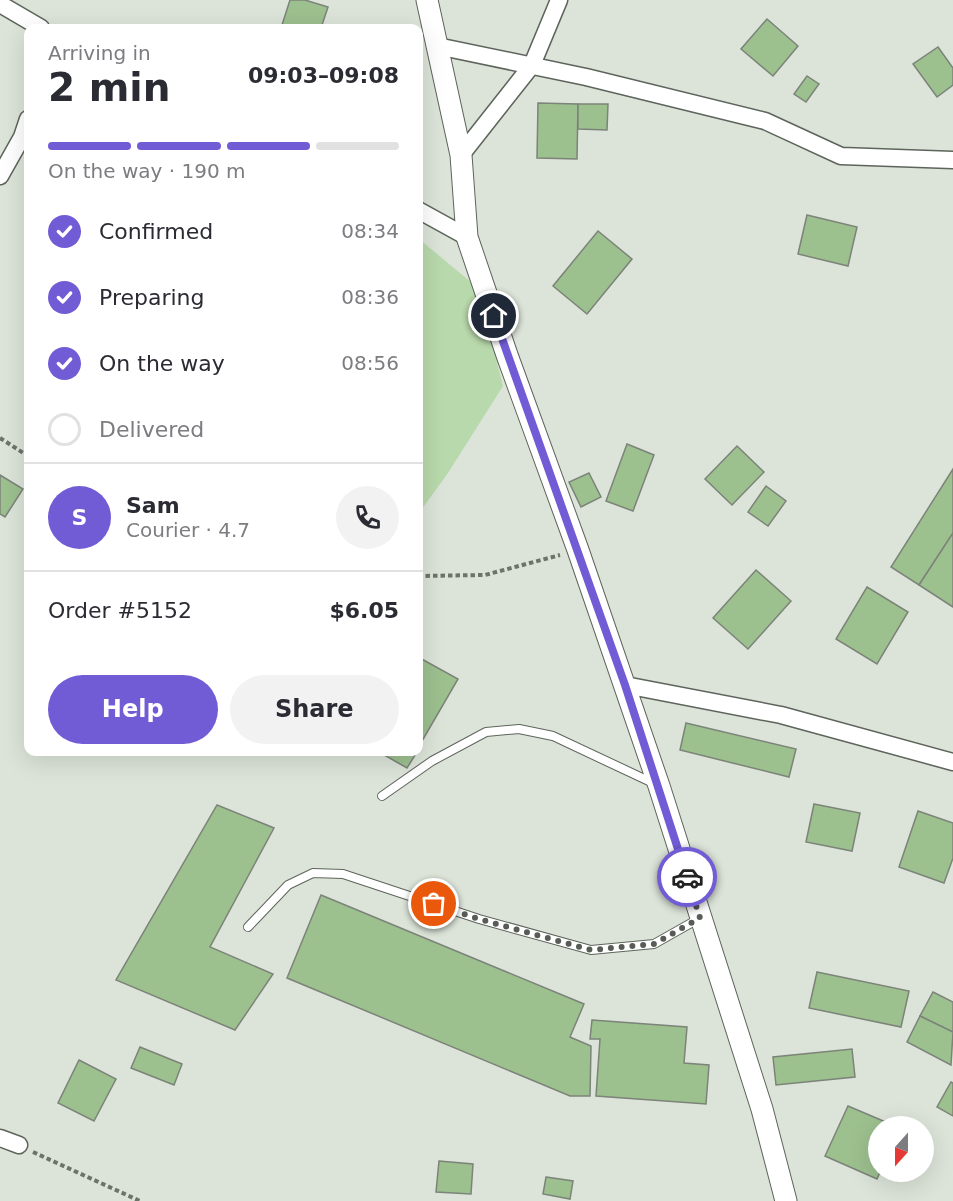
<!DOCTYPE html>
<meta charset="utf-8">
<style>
body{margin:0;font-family:"DejaVu Sans",sans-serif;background:#f2f2f3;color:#2b2b33;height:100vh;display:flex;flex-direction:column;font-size:22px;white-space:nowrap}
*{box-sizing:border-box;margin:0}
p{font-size:20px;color:#7c7c81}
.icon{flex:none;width:33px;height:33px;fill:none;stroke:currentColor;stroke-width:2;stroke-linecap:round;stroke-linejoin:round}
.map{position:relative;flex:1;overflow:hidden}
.drawer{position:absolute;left:24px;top:24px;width:399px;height:732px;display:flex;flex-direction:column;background:#fff;border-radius:12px;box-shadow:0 6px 24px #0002}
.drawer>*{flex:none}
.needle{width:39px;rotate:201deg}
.buttons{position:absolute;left:868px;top:1116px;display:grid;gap:12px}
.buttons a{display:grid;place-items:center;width:66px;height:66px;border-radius:50%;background:#fff;box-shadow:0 6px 24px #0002;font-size:30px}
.pin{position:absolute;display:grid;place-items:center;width:51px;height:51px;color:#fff;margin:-26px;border:3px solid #fff;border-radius:50%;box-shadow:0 2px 6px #0007}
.courier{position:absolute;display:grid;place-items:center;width:60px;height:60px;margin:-30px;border:4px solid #725cd6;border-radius:50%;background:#fff;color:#222;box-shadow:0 2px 8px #0007}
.summary em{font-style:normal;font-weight:600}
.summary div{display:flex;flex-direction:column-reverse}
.summary{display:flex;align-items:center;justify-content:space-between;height:102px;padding:0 24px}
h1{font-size:39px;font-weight:600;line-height:45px}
.bar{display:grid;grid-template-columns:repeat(4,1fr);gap:9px 6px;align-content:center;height:72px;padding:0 24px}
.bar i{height:8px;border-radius:4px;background:#e1e1e2}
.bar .selected{background:#725cd6}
.bar p{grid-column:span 4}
.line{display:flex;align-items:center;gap:15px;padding:0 24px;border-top:2px solid #e1e1e2}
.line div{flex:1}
.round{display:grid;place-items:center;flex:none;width:63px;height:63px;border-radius:32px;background:#f2f2f3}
ol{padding:0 24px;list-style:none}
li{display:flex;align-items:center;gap:18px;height:66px}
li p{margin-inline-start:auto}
li .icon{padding:6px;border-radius:50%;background:#725cd6;color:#fff;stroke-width:4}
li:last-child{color:#7c7c81}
li i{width:33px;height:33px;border:3px solid #e1e1e2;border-radius:50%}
.primary-button{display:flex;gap:12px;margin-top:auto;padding:12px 24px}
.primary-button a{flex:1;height:69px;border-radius:36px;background:#725cd6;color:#fff;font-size:24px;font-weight:600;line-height:69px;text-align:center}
.primary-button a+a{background:#f2f2f3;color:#2b2b33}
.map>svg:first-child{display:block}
.green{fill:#b8d9ac}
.building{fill:#9dc08f;stroke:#7c8379;stroke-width:1.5}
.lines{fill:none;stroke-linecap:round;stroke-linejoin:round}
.service-casing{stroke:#5d645b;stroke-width:10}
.minor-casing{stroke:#5d645b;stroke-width:19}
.tertiary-casing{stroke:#5d645b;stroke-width:23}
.path{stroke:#6d726b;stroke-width:4;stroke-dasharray:4.5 3;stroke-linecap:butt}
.service{stroke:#fff;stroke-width:8}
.minor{stroke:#fff;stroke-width:16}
.tertiary{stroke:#fff;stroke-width:21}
.done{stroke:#575c56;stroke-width:6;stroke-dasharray:0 10.8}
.route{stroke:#725cd6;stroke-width:8}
</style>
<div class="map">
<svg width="953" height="1201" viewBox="0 0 953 1201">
<rect width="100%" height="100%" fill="#dce4d9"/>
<path class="green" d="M419 239 478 288 503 386 448 473 419 513Z"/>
<g class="building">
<path d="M290 0H305L328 7 321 28H281Z"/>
<path d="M767 19 798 46 773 76 741 49Z"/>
<path d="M938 47 953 68V85L937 97 913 64Z"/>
<path d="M807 76 819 84 806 102 794 94Z"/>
<path d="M538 103 578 104 577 159 537 158Z"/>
<path d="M578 104H608L607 130 578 129Z"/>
<path d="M807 215 857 227 848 266 798 254Z"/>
<path d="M598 231 632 259 587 314 553 286Z"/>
<path d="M627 444 654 455 633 511 606 501Z"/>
<path d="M737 446 764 472 732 505 705 479Z"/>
<path d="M953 469V533L919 585 891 567Z"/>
<path d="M589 473 601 497 581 507 569 482Z"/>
<path d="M0 475 23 489 5 517 0 514Z"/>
<path d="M766 486 786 501 768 526 748 512Z"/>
<path d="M953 533V607L919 585Z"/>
<path d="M756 570 791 601 748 649 713 618Z"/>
<path d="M867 587 908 612 877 664 836 639Z"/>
<path d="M418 657 458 679 418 748Z"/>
<path d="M686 723 796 749 789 777 680 750Z"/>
<path d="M379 752H417L407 768Z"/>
<path d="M814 804 860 813 852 851 806 842Z"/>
<path d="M217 805 274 828 210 947 273 974 235 1030 116 980Z"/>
<path d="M918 811 953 823V858L944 883 899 867Z"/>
<path d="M321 895 584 1004 570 1037 591 1046 590 1096H570L287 978Z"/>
<path d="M817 972 909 991 901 1027 809 1008Z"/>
<path d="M933 992 953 1002V1032L920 1016Z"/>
<path d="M920 1016 953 1032 951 1065 907 1042Z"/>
<path d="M592 1020 687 1027 684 1063 709 1065 706 1104 596 1096 600 1039H590Z"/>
<path d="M140 1047 182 1064 174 1085 131 1068Z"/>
<path d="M852 1049 855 1077 776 1085 773 1057Z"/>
<path d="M79 1060 116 1079 94 1121 58 1103Z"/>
<path d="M951 1082 953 1083V1116L937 1107Z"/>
<path d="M848 1106 895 1126H879L880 1172 877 1179 825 1156Z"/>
<path d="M439 1161 473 1164 471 1194 436 1192Z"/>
<path d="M546 1177 573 1181 570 1199 543 1194Z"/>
</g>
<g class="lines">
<defs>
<g id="service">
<path d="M382 796 432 761 486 732 519 729 553 736 653 783"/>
<path d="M248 927 288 885 313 873 343 874 479 919 591 950 654 944 700 918"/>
</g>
<g id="minor">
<path d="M0 4 41 28"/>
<path d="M437 46 586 77 765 121 841 156 953 160"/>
<path d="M461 155 532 65 559 0"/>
<path d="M0 176 22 137 28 119"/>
<path d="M418 210 467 237"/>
<path d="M625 685 781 715 953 762"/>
<path d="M0 1138 19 1145"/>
</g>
<path id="tertiary" d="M427 0 461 155 467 237 507 355 578 550 659 786 762 1109 786 1201"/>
</defs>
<use href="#service" class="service-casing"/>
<use href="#minor" class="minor-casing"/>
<use href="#tertiary" class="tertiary-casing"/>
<g class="path">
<path d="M0 438 28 456"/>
<path d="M418 576 485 575 560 555"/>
<path d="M33 1152 140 1201"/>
</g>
<use href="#service" class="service"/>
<use href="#minor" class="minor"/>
<use href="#tertiary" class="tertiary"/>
</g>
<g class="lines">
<path class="done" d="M434 904 479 919 591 950 654 944 700 918 687 877"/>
<path class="route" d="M494 316 625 685 687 877"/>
</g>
</svg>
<div class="buttons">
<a><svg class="needle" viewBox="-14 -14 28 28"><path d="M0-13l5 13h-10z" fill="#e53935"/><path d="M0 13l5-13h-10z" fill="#7c7c81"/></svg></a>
</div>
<div class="pin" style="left:434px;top:904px;background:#ea580c"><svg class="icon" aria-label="bag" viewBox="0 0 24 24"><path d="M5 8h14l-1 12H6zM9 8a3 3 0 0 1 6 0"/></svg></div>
<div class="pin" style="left:494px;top:316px;background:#1f2937"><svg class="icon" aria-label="home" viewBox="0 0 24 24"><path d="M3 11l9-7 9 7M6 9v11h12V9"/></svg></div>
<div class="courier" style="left:687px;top:877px"><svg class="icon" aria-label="car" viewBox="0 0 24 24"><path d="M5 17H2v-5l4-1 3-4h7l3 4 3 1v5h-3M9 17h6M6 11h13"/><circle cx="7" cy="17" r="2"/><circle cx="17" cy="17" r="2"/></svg></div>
<section class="drawer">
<div class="summary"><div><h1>2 min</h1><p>Arriving in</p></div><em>09:03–09:08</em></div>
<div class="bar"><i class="selected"></i><i class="selected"></i><i class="selected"></i><i></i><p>On the way · 190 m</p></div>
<ol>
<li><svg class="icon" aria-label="check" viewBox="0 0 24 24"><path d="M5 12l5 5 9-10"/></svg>Confirmed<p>08:34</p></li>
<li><svg class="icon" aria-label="check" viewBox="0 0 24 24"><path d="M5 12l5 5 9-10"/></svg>Preparing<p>08:36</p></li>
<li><svg class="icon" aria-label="check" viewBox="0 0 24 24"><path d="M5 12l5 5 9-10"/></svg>On the way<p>08:56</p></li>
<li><i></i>Delivered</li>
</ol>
<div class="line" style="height:108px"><b class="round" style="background:#725cd6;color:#fff">S</b><div><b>Sam</b><p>Courier · 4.7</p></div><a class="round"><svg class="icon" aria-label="phone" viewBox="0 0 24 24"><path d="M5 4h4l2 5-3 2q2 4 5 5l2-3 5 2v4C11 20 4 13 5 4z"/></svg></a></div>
<div class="line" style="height:78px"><div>Order #5152</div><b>$6.05</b></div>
<div class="primary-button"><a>Help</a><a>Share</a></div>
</section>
</div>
